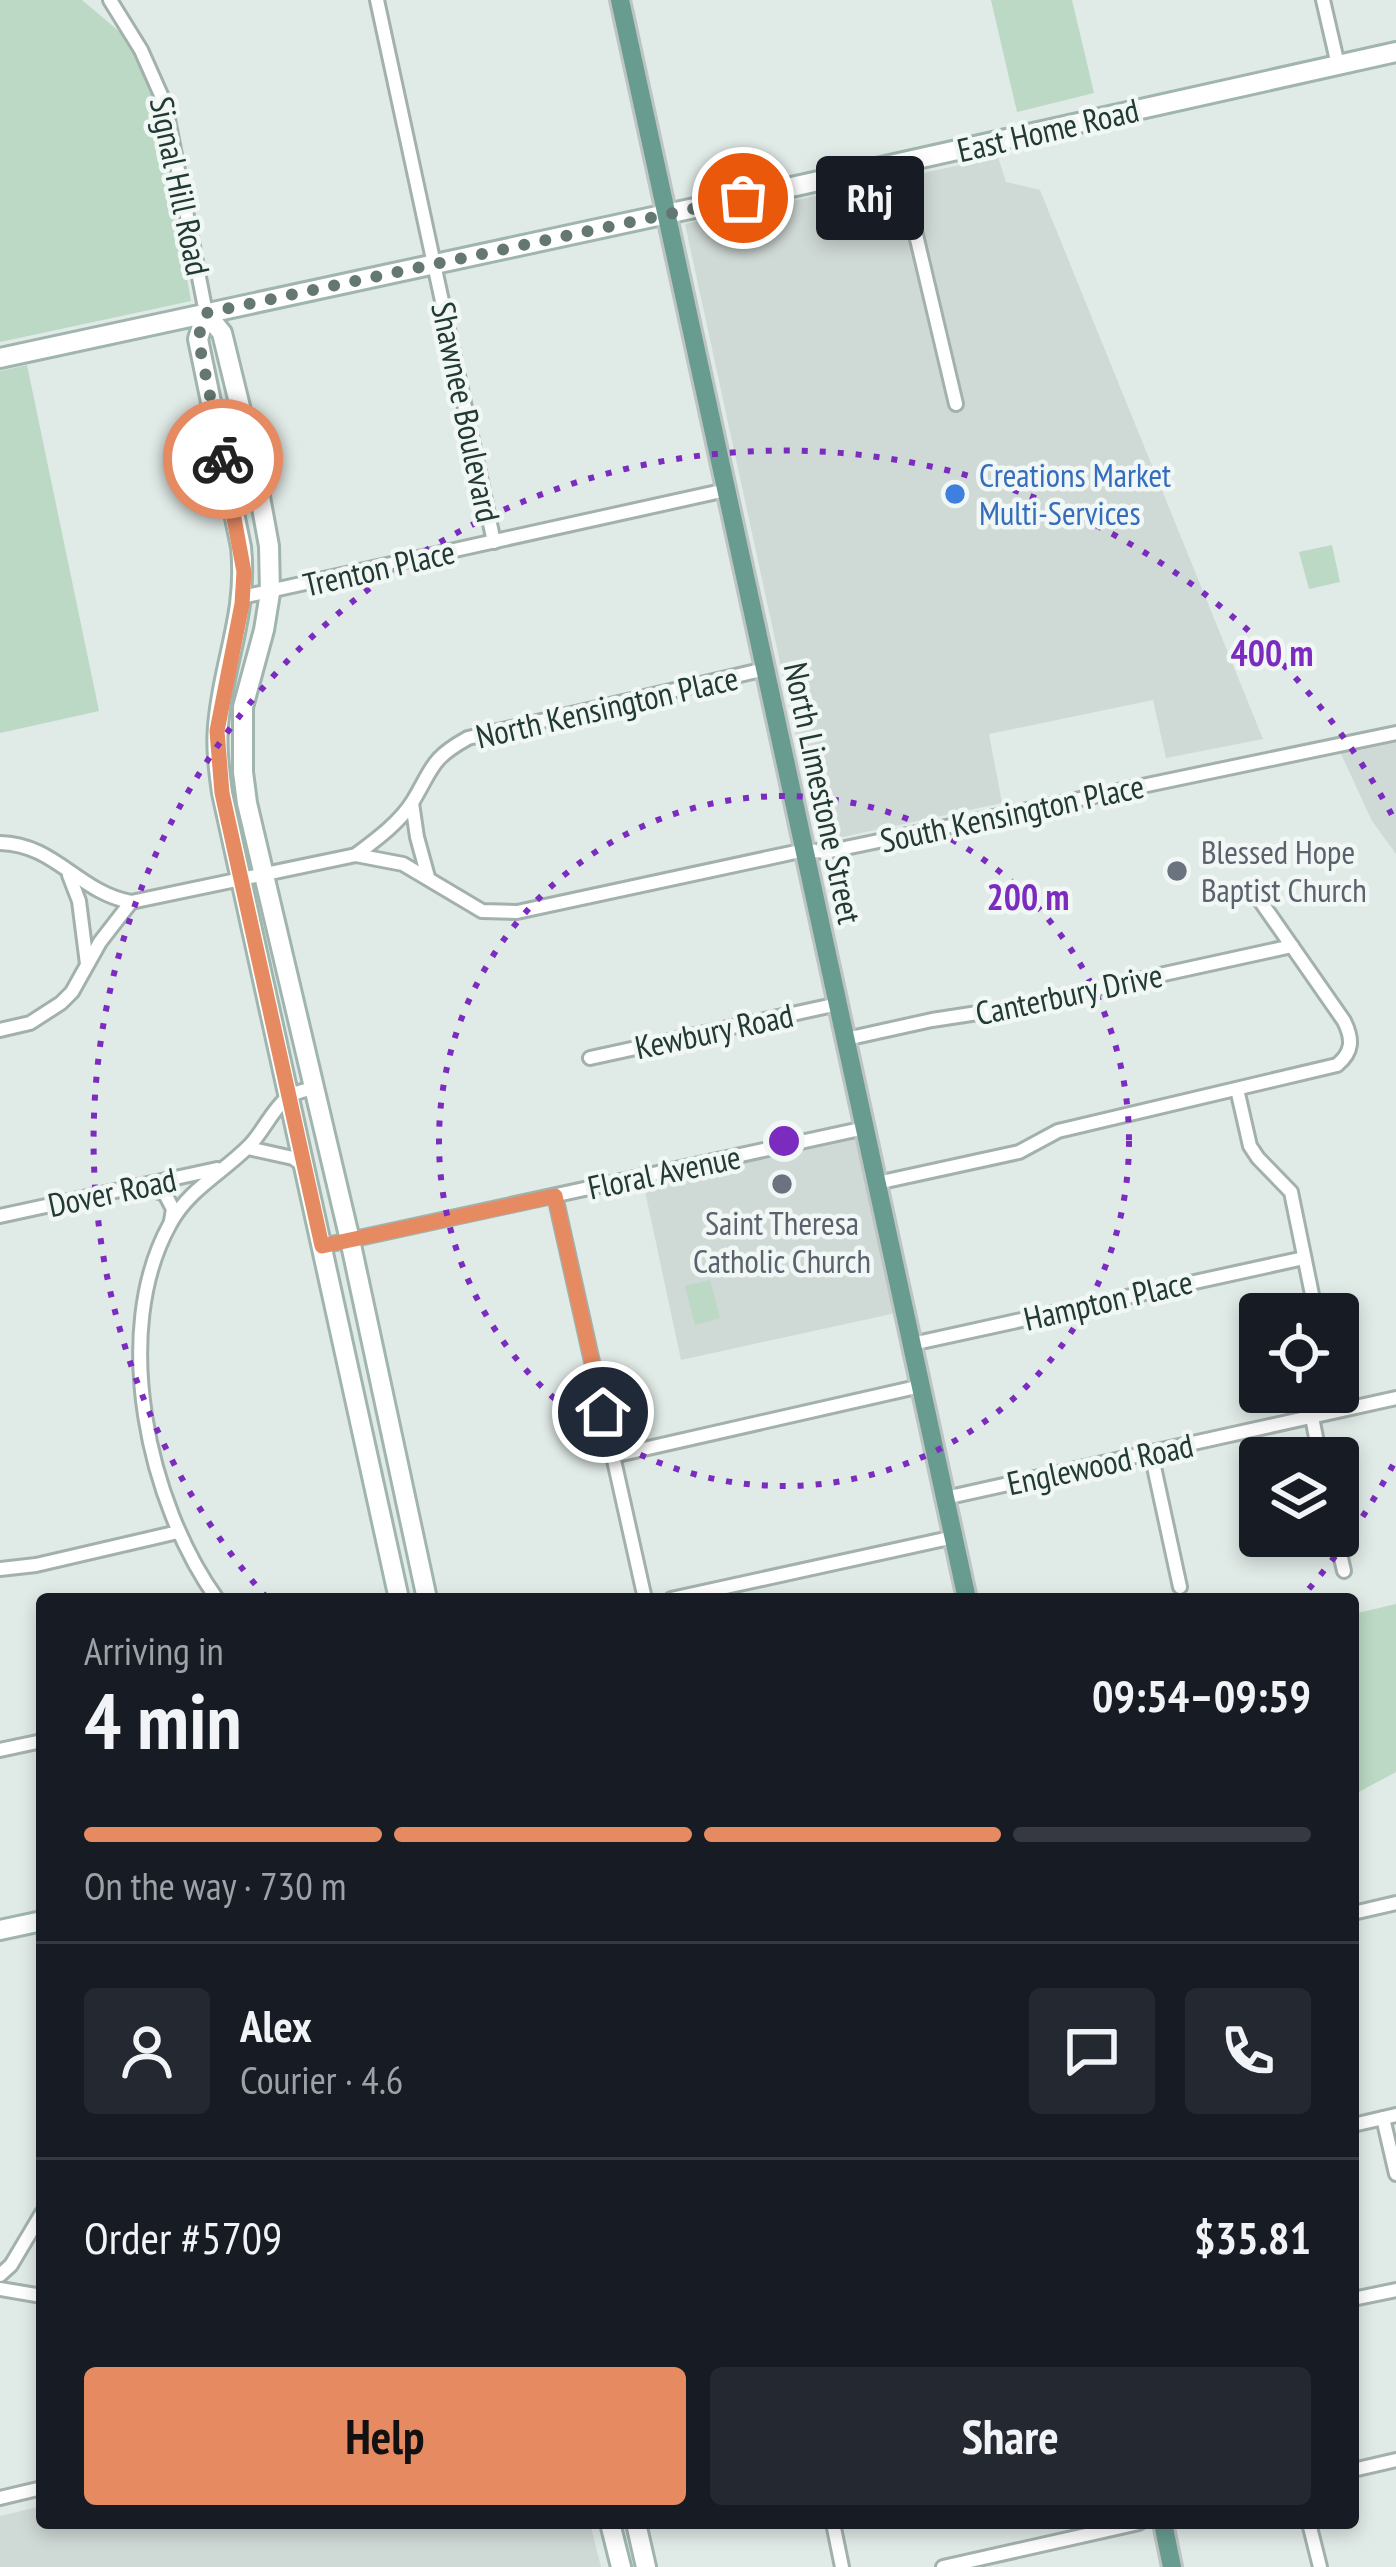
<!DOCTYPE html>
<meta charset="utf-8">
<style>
body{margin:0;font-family:"PT Sans Narrow",sans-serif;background:#242831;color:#f1f3f6;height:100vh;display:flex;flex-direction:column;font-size:45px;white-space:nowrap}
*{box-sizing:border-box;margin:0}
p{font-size:39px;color:#9ea1a6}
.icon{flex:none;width:66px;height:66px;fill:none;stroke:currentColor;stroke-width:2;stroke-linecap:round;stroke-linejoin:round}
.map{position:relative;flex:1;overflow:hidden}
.sheet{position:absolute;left:36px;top:1593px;width:1323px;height:936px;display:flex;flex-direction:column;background:#171b24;border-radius:12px;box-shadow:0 6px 18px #0003}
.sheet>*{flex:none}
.controls{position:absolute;left:1239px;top:1293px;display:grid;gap:24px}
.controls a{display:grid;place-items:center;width:120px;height:120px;border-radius:12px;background:#171b24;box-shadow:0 6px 18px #0003;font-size:60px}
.pin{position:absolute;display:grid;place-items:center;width:102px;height:102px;color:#fff;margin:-51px;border:6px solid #fff;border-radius:50%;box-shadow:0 3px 12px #0007}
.courier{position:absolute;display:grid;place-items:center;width:120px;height:120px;margin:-60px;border:9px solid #e68a62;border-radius:50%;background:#fff;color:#222;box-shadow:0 3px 15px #0007}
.bubble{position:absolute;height:84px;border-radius:12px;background:#171b24;box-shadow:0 6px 18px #0003;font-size:39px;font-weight:700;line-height:84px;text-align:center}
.summary em{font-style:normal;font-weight:700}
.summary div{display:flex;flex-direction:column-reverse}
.summary{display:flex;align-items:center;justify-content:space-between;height:204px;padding:0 48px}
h1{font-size:78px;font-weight:700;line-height:90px}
.bar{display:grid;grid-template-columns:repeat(4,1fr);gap:18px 12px;align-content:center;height:144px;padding:0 48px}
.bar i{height:15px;border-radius:9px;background:#363941}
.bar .selected{background:#e68a62}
.bar p{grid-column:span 4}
.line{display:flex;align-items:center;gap:30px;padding:0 48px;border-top:3px solid #363941}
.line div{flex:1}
.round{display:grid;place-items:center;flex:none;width:126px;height:126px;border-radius:12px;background:#242831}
.cta{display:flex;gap:24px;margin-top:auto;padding:24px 48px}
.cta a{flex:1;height:138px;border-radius:12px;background:#e68a62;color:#111;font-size:48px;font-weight:700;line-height:138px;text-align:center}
.cta a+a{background:#242831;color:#f1f3f6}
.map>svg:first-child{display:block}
.built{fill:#cfd9d5}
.green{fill:#bbd9c5}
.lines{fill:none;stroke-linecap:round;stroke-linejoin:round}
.street-casing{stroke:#a3b1ad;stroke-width:18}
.secondary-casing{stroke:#a0b5ae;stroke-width:24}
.primary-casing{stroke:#bdc4c2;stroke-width:24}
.street{stroke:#fff;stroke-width:12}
.secondary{stroke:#fff;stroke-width:18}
.primary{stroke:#689c91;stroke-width:18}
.done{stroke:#647772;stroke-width:12;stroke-dasharray:0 21.6}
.route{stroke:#e68a62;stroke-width:15}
.ring{fill:none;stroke:#7b2cbf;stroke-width:6;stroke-dasharray:6 12}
.shop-dot{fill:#3f7fe0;stroke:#f0f7f4;stroke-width:4.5}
.worship-dot{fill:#6b7280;stroke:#f0f7f4;stroke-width:4.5}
.labels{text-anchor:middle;stroke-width:9;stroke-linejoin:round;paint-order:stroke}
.street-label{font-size:33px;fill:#223934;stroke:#f0f7f4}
.shop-label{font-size:33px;fill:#366cbe;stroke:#f0f7f4;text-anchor:start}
.worship-label{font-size:33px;fill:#5b616d;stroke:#f0f7f4;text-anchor:start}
.centre{fill:#7b2cbf;stroke:#f0f7f4;stroke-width:6}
.ring-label{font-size:36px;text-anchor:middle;font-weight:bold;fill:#7b2cbf;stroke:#f0f7f4;stroke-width:9;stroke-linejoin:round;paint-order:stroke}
</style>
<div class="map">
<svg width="1396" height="2567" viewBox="0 0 1396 2567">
<rect width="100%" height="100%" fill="#e0eae6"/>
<g class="built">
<path d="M998 157 1006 182 1040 190 1263 739 1166 758 1153 700 989 734 1002 803 819 842 685 224Z"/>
<path d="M1396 733V854L1372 821 1337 745Z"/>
<path d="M865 1128 905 1311 681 1360 642 1177Z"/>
<path d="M42 2506V2523H590L601 2567H0V2516Z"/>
</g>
<g class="green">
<path d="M0 0H82L121 33 143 69 158 110 191 301 0 342Z"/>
<path d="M991 0H1072L1094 93 1017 112Z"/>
<path d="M27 365 99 711 0 733V371Z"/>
<path d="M1332 545 1340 582 1309 589 1299 552Z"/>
<path d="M710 1280 720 1318 695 1325 685 1286Z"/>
<path d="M1396 1604V1772L1353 1795V1614Z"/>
</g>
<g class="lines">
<defs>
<g id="street">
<path d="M110 0 141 50 165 104 206 313"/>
<path d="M377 0 494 542"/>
<path d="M1323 0 1338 65"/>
<path d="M899 163 956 404"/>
<path d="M242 597 726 490"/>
<path d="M412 803 417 837 428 877"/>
<path d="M0 843C55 844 78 892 131 902L356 855 403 864 482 911 517 912 805 850 826 852 1396 733"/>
<path d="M357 854C377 839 400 822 413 801 433 768 430 759 468 738L765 669"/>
<path d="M69 875 79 901 87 964"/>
<path d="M0 1030 30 1023 61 1003 72 992 100 942 131 902"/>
<path d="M846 1039 932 1020 1004 1009 1292 946"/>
<path d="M590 1058 838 1004"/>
<path d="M1237 1089 1250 1146 1258 1158 1291 1192 1316 1314"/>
<path d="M248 1148 293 1158 303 1165"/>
<path d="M877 1183 1019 1152 1058 1131 1337 1065C1353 1052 1353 1039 1344 1021L1252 889"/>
<path d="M145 1187 165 1194 173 1209 171 1221"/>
<path d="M555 1196 645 1599"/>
<path d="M0 1216 217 1169"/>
<path d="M322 1246 865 1128"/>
<path d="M912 1344 1304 1258"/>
<path d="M1312 1417 1320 1458"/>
<path d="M1151 1453 1180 1587"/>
<path d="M613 1456 921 1386"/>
<path d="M945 1498 1396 1398"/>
<path d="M1336 1536 1344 1571"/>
<path d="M0 1569 36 1565 178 1532"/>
<path d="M217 1599C148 1503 110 1332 170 1224 188 1190 222 1173 248 1147 262 1134 273 1108 288 1097 294 1092 306 1090 314 1088"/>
<path d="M671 1599 954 1537"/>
<path d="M0 1750 42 1741"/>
<path d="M1353 1913 1396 1903"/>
<path d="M1383 2118 1396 2174"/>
<path d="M1353 2125 1396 2115"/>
<path d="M0 2275 11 2265 42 2213"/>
<path d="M0 2289 42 2296"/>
<path d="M1353 2299 1396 2290"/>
<path d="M1353 2470 1396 2460"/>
<path d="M0 2498 42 2488"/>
<path d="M833 2523 842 2567"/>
<path d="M1309 2523 1320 2567"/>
<path d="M943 2567 1139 2523"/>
</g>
<g id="secondary">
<path d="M206 313 222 333 254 464 269 546 270 593 264 630 243 707V772L247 803 350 1240 427 1599"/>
<path d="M206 313 198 339 241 547C248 615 223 662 218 726 216 748 219 771 222 793L399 1599"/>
<path d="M0 358 787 188 1396 52"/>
<path d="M0 1930 42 1921"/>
<path d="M610 2523 621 2567"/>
<path d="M636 2523 646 2567"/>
</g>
<g id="primary">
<path d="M620 0 967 1599"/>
<path d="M1163 2523 1172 2567"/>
</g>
</defs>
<use href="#street" class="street-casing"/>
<use href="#secondary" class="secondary-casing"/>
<use href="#primary" class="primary-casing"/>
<use href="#street" class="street"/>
<use href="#secondary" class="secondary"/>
<use href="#primary" class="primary"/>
</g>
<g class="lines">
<path class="done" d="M223 459 198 338 206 313 743 198"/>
<path class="route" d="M223 459 244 572 242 604 217 731 222 793 322 1246 555 1196 603 1412"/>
</g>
<g class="ring">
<circle cx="784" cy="1141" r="345"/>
<path d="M1393 1465A690 690 0 0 1 1301 1598M267 1598A690 690 0 1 1 1393 817"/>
</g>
<circle class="shop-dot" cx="955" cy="494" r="12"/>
<g class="worship-dot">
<circle cx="1177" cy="871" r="12"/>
<circle cx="782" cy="1184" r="12"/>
</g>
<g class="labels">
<g class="street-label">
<text transform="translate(1048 130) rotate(-13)" y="12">East Home Road</text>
<text transform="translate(180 186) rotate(78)" y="12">Signal Hill Road</text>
<text transform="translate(466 412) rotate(78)" y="12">Shawnee Boulevard</text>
<text transform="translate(379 568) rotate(-13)" y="12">Trenton Place</text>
<text transform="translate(607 707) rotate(-13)" y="12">North Kensington Place</text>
<text transform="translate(823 793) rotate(78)" y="12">North Limestone Street</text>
<text transform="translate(1012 813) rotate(-12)" y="12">South Kensington Place</text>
<text transform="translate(1069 994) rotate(-12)" y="12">Canterbury Drive</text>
<text transform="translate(714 1031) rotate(-12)" y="12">Kewbury Road</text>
<text transform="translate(664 1172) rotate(-12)" y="12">Floral Avenue</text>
<text transform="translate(112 1192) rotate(-12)" y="12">Dover Road</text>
<text transform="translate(1108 1300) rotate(-13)" y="12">Hampton Place</text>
<text transform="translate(1100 1464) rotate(-12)" y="12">Englewood Road</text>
</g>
<g class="shop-label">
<text x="979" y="487">Creations Market<tspan x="979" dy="38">Multi-Services</tspan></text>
</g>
<g class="worship-label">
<text x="1201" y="864">Blessed Hope<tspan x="1201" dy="38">Baptist Church</tspan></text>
<text x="782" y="1235" text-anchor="middle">Saint Theresa<tspan x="782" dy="38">Catholic Church</tspan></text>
</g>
</g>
<circle cx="784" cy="1141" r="18" class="centre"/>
<g class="ring-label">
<text x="1272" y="666">400 m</text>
<text x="1028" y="910">200 m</text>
</g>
</svg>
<div class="controls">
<a><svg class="icon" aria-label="locate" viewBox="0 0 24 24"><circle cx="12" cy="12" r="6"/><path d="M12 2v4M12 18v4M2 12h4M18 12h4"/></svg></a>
<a><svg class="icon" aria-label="layers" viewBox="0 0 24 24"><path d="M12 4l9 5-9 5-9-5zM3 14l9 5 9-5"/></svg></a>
</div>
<div class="pin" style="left:743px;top:198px;background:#ea580c"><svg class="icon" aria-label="bag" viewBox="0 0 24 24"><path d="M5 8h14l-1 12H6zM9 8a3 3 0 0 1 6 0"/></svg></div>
<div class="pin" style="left:603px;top:1412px;background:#1f2937"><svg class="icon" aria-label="home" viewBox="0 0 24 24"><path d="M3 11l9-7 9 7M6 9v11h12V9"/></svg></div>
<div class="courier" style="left:223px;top:459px"><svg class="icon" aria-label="bike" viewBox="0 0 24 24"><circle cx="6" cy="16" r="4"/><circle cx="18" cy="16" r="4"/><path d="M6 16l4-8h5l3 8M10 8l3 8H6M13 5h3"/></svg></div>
<div class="bubble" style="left:816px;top:156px;width:108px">Rhj</div>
<section class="sheet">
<div class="summary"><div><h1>4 min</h1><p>Arriving in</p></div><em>09:54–09:59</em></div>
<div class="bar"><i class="selected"></i><i class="selected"></i><i class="selected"></i><i></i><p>On the way · 730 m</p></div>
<div class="line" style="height:216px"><a class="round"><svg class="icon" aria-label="person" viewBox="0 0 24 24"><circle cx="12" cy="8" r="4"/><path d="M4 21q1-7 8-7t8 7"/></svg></a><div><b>Alex</b><p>Courier · 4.6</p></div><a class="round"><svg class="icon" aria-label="chat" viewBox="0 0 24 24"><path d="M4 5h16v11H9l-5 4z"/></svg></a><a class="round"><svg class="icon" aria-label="phone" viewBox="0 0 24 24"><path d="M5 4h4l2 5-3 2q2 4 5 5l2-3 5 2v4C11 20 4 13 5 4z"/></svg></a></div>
<div class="line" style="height:156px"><div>Order #5709</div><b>$35.81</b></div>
<div class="cta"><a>Help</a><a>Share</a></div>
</section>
</div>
